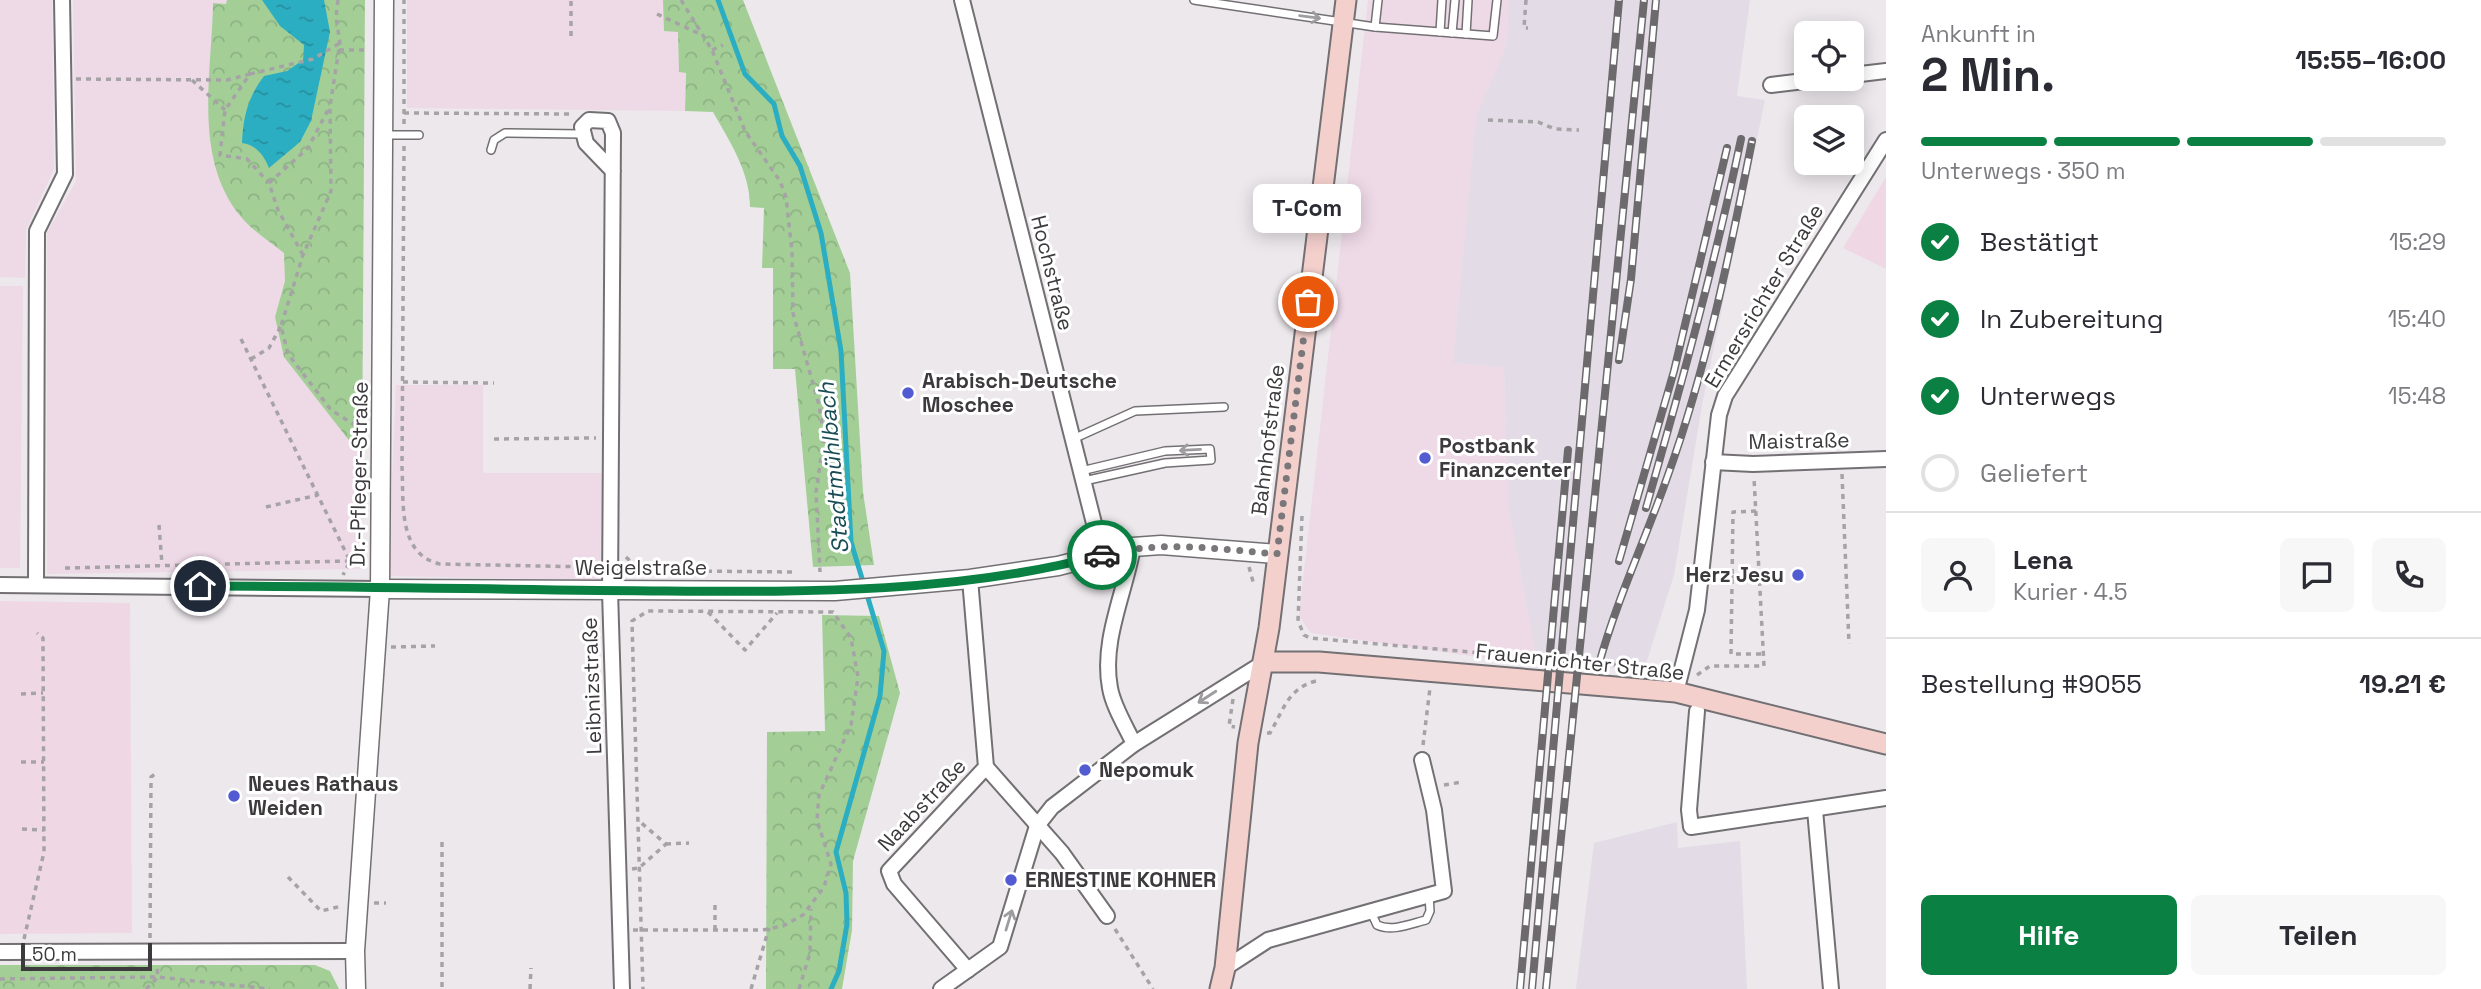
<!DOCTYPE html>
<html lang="de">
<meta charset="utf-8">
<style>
body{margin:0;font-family:"Space Grotesk",sans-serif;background:#f7f7f7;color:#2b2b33;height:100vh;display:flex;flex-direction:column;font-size:26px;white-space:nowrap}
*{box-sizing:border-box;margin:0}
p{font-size:23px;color:#7c7c81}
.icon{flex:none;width:38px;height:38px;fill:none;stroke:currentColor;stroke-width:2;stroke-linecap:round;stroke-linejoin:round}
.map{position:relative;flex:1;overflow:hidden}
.sheet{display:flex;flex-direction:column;background:#fff;width:595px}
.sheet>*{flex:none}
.fabs{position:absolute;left:1794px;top:21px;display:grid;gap:14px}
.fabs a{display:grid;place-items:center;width:70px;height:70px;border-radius:10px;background:#fff;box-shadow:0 4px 18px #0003;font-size:35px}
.scale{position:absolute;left:21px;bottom:18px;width:131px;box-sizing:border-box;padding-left:7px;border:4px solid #3c3a3c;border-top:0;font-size:19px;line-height:24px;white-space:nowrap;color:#3c3a3c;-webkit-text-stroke:5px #fff;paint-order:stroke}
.pin{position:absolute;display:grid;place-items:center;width:60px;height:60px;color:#fff;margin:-30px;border:4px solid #fff;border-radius:50%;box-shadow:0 2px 7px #0007}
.courier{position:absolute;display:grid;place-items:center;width:70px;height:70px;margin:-35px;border:5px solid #0b8043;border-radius:50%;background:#fff;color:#222;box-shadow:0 2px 9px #0007}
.bubble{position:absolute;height:49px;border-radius:10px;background:#fff;box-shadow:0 4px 18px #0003;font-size:23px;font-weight:700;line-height:49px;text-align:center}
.overview em{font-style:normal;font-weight:700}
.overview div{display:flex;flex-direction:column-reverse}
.overview{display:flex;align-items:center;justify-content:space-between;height:119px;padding:0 35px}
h1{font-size:46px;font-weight:700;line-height:52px}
.bar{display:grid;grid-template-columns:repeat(4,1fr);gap:10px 7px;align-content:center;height:84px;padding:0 35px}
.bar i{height:9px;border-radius:5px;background:#e1e1e2}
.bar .selected{background:#0b8043}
.bar p{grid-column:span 4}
.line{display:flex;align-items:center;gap:18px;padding:0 35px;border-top:2px solid #e1e1e2}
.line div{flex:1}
.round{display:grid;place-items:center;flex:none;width:74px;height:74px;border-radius:10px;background:#f7f7f7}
ol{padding:0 35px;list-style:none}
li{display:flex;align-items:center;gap:21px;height:77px}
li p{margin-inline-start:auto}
li .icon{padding:7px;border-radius:50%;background:#0b8043;color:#fff;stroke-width:4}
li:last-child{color:#7c7c81}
li i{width:38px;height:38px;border:4px solid #e1e1e2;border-radius:50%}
.cta{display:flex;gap:14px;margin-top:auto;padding:14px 35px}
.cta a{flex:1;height:80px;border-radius:10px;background:#0b8043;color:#fff;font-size:28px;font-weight:700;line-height:80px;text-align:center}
.cta a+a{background:#f7f7f7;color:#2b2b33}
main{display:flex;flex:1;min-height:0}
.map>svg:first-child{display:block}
.commercial{fill:#eed9e7}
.built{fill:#e3dbe5}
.education{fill:#efd8e4}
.park{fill:url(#park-crowns)}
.water{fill:url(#water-ripples)}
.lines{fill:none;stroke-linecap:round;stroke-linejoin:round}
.stream{stroke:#2caec2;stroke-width:5}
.service-casing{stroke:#737073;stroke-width:10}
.minor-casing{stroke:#737073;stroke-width:18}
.tertiary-casing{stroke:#737073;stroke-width:21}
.secondary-casing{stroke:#737073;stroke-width:23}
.path{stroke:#a6a3a6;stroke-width:3.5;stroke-dasharray:5 5;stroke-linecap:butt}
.service{stroke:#fff;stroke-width:7}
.minor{stroke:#fff;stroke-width:14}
.tertiary{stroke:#fff;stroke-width:18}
.secondary{stroke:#f4d0cd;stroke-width:19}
.rail-casing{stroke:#6c6a6c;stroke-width:8}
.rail{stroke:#fff;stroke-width:5;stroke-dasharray:16;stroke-linecap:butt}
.oneway{stroke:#9e9c9e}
.done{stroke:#7a777a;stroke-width:7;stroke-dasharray:0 12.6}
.route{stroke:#0b8043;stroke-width:9}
.poi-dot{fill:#525bd2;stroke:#fff;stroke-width:2.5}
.labels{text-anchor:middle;stroke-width:6;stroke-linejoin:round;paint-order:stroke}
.street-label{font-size:21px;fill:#3c3a3c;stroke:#fff}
.poi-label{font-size:21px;font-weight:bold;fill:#3c3a3c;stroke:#fff;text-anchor:start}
.water-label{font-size:23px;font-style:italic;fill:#184c55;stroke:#fff}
</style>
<main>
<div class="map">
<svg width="1886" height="989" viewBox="0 0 1886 989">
<defs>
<pattern id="park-crowns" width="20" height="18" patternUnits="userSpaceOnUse" patternTransform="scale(1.75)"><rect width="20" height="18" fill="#a3cf97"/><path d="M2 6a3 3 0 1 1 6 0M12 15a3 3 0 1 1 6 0" fill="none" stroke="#8db283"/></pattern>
<pattern id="water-ripples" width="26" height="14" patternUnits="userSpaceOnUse" patternTransform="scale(1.75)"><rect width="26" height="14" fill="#2caec2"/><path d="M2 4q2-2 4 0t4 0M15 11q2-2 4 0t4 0" fill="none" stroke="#278f9f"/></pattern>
</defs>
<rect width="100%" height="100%" fill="#ece8ec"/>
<g class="commercial">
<path d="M0 0H52L54 169 26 230 25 278 0 277Z"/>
<path d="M73 0H364L362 569 47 574V233L76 181Z"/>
<path d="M407 0H663L678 32 679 71 686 73 685 111 407 108Z"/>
<path d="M1368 0H1509L1506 47 1476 116 1453 363 1504 367 1508 505 1537 662 1492 659 1311 633 1299 616Z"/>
<path d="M0 286H23L20 568H0Z"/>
<path d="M396 385H483V473H602L600 580 388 576Z"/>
</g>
<g class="built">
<path d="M1509 0H1750L1737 96 1765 100 1702 405 1674 575 1644 670 1537 662 1508 505 1504 367 1453 363 1476 116 1506 47Z"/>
<path d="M1677 822 1678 848 1740 841 1747 989H1576L1594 843Z"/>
</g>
<g class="education">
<path d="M1886 177V269L1843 248Z"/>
<path d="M0 601 130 603 132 933 0 934Z"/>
</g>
<g class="park">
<path d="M227 0H365L362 457 284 357 275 317 285 281 284 253C270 242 253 231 242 218 192 160 212 73 213 3L226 4Z"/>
<path d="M639 0H743L850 273 863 492 874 565 813 567 795 369H773V268H762L764 208 750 207C750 172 730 142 713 112L685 111 686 73 679 72 678 32 664 31 663 0Z"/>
<path d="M822 615 879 616 900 693 853 861 852 930 842 989H766L767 732 825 731Z"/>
<path d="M0 965H315L330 971 339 989H0Z"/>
</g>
<path class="water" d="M262 0H324L330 32 311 121 300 142 269 168C264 155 256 145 242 143 243 117 248 97 264 76L287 71 303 60 304 45 280 26Z"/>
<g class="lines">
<path class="stream" d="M718 0 745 74 774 104 782 136 800 166 821 233 841 351 851 542 884 651 880 696 836 852 846 893 847 924 839 971 831 989"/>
<defs>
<g id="service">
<path d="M1194 0 1375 27 1493 36 1497 0"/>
<path d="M1375 27 1378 0"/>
<path d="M1440 32 1442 0"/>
<path d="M1452 33 1455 0"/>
<path d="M1466 34 1468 0"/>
<path d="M385 135H419"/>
<path d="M491 150 494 140 505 133 582 134"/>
<path d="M1073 439 1135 411 1224 407"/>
<path d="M1081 471 1165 451 1210 449 1211 460 1165 463 1084 481"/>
<path d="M1371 912 1377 925C1392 932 1410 924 1426 920L1430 911 1429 895"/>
</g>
<g id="minor">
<path d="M962 0 1102 555"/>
<path d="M1852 75 1886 71"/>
<path d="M1771 85 1821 79"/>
<path d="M613 171 586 143 582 127 589 120 608 121 613 133 610 591 622 989"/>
<path d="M1713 462 1753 464 1886 459"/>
<path d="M1133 547C1125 593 1101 641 1110 688 1113 706 1126 727 1134 744"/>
<path d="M0 585 380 589"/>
<path d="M36 585 37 231 65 174 62 0"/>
<path d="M1676 692 1697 610 1719 415 1725 396 1886 140"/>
<path d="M1697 711 1689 810 1691 827 1886 798"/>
<path d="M986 767 1062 853 1107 916"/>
<path d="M1815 810 1831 989"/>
<path d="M0 952 355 951"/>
<path d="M1225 968 1268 940 1444 891 1434 810 1422 760"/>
<path d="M968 970 894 884 889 871 986 767 970 579"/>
<path d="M941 989 1000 947 1037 826 1052 807 1134 744 1265 662"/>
</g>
<g id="tertiary">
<path d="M380 589 835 591 970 579 1058 566 1133 547 1161 545 1277 554"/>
<path d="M356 989 355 951 380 589 384 0"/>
</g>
<g id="secondary">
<path d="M1265 662H1319L1676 692 1886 744"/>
<path d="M1220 989 1225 968 1248 743 1269 628 1346 0"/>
</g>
</defs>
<use href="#service" class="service-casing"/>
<use href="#minor" class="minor-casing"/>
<use href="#tertiary" class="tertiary-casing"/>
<use href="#secondary" class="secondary-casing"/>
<g class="path">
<path d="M338 0 336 17 340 43 330 106 331 191 303 255 281 326 288 354 331 410 366 432"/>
<path d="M681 0 712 50 745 131 780 181 786 197 792 252 793 313 819 405 824 437 816 492 820 572"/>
<path d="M1526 0 1524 28H1528"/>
<path d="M657 14 702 35"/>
<path d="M571 36V0"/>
<path d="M339 50H368"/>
<path d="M712 50 723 45"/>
<path d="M250 74 313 59 340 43"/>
<path d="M76 79 227 80 250 74 225 110 220 155 247 159 269 183"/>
<path d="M192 80 225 110"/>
<path d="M404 113 573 114"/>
<path d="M1488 120 1538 122 1555 129 1579 130"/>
<path d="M404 124V0"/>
<path d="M404 146 402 467C404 502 397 554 440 564L591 567"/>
<path d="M303 255 278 210 269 183 308 148 329 108"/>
<path d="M241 339 350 561 343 575"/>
<path d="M251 359 269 348 281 326"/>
<path d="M403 382 494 383"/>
<path d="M494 439 596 438"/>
<path d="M1842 474 1849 644"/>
<path d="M266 507 318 495"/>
<path d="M1756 511 1733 512 1731 654H1763"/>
<path d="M1302 516 1298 621 1304 635 1310 638 1666 669"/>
<path d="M159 525 162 565"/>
<path d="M626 557 638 569 676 571"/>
<path d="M1249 567 1254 585"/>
<path d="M65 568 350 561"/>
<path d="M687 571 795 572"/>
<path d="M1730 577 1759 576"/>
<path d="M708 612 745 650 777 613"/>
<path d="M391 647 435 646"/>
<path d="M1697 675 1710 666H1764L1754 478"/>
<path d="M21 694 43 693"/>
<path d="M1233 699 1229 726 1235 727"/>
<path d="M1267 733H1270C1283 711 1288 688 1316 681"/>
<path d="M1423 745 1430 688"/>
<path d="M21 762H44"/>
<path d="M1444 785 1462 782"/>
<path d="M22 829 44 830"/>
<path d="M442 842V989"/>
<path d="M666 844 689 843"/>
<path d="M632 869 639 868 666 844 638 820"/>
<path d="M288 877 321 911 342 906"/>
<path d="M374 903H386"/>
<path d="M715 905V930"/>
<path d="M1115 929 1153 989"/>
<path d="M633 930H763L783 926 803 915 824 887 831 864 817 820 819 795 851 725 858 677 851 638 833 612 648 611 632 621 633 659 643 989"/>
<path d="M150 938 151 777 158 772"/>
<path d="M24 939 44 852 43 638 37 633"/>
<path d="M0 979 158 977 270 989"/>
<path d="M146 989 158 977 157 967"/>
<path d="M530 989 531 968"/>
<path d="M751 989 769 928"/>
<path d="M799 989 810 953 811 909"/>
</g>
<use href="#service" class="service"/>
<use href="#minor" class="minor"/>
<use href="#tertiary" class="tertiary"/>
<use href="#secondary" class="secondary"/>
<defs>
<g id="rail">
<path d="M1619 360 1631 279 1656 0"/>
<path d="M1646 508C1681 385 1715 264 1741 139"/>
<path d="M1619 561 1674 371 1727 148"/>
<path d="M1599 664C1617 599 1646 538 1668 475 1707 367 1730 252 1752 141"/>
<path d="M1520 989 1568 450"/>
<path d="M1532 989 1619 0"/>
<path d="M1546 989 1644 0"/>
</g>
</defs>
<use href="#rail" class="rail-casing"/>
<use href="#rail" class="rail"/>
</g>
<defs><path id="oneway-shaft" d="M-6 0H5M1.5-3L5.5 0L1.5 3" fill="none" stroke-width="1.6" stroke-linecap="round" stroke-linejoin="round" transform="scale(1.75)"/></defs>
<g class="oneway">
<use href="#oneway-shaft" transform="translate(1310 17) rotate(8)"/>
<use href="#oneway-shaft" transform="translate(1190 450) rotate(177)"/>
<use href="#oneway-shaft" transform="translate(1207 697) rotate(147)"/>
<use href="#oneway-shaft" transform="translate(1009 920) rotate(-73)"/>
</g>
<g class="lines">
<path class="done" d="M1102 555C1161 540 1217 549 1277 554L1308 302"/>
<path class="route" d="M200 586C355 586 510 590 666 591 812 592 960 593 1102 555"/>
</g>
<g class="poi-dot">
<circle cx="908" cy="393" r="7"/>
<circle cx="1425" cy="458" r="7"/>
<circle cx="1798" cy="575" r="7"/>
<circle cx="1085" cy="770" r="7"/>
<circle cx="234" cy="796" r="7"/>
<circle cx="1011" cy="880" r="7"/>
</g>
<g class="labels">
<g class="street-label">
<text transform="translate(1052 273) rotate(76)" y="7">Hochstraße</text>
<text transform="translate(1764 296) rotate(-59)" y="7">Ermersrichter Straße</text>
<text transform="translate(1268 440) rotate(-83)" y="7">Bahnhofstraße</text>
<text transform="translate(1799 441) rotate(-1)" y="7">Maistraße</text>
<text transform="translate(359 474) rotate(-89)" y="7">Dr.-Pfleger-Straße</text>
<text x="641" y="575">Weigelstraße</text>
<text transform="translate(1580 662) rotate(6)" y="7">Frauenrichter Straße</text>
<text transform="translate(592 686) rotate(-92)" y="7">Leibnizstraße</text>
<text transform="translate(922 805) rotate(-47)" y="7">Naabstraße</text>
</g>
<g class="poi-label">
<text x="922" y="388">Arabisch-Deutsche<tspan x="922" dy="24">Moschee</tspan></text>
<text x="1439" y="453">Postbank<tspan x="1439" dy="24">Finanzcenter</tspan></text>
<text x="1784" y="582" text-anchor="end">Herz Jesu</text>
<text x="1099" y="777">Nepomuk</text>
<text x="248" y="791">Neues Rathaus<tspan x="248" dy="24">Weiden</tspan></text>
<text x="1025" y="887">ERNESTINE KOHNER</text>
</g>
<g class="water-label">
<text transform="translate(833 468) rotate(-95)" y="8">Stadtmühlbach</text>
</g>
</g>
</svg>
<div class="fabs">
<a><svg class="icon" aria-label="locate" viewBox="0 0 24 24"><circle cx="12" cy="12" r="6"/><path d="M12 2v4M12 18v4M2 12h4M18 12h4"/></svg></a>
<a><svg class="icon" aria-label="layers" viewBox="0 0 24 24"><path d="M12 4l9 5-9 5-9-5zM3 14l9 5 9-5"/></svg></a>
</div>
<div class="scale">50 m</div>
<div class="pin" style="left:1308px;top:302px;background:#ea580c"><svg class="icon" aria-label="bag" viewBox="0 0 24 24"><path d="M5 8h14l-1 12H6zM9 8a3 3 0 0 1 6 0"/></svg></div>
<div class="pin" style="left:200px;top:586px;background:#1f2937"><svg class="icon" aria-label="home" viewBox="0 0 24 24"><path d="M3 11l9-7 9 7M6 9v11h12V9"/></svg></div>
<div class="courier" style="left:1102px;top:555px"><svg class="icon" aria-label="car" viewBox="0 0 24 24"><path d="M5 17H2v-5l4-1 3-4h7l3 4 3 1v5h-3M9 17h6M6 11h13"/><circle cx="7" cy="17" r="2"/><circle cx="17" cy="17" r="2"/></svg></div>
<div class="bubble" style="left:1253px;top:184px;width:108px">T-Com</div>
</div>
<section class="sheet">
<div class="overview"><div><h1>2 Min.</h1><p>Ankunft in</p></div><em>15:55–16:00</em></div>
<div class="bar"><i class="selected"></i><i class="selected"></i><i class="selected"></i><i></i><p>Unterwegs · 350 m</p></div>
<ol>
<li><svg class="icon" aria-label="check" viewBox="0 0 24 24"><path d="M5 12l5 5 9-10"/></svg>Bestätigt<p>15:29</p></li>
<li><svg class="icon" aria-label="check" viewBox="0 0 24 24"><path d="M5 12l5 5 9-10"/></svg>In Zubereitung<p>15:40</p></li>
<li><svg class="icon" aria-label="check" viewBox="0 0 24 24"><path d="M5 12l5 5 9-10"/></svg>Unterwegs<p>15:48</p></li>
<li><i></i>Geliefert</li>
</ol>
<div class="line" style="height:126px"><a class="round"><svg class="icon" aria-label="person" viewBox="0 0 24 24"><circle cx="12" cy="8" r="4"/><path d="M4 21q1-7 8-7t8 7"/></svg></a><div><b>Lena</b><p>Kurier · 4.5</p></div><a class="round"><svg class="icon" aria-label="chat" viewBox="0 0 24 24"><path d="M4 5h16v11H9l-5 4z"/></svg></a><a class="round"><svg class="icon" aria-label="phone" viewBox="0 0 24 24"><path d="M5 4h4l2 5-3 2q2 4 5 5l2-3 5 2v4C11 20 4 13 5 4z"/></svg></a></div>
<div class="line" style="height:91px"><div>Bestellung #9055</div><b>19.21 €</b></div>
<div class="cta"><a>Hilfe</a><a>Teilen</a></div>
</section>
</main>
